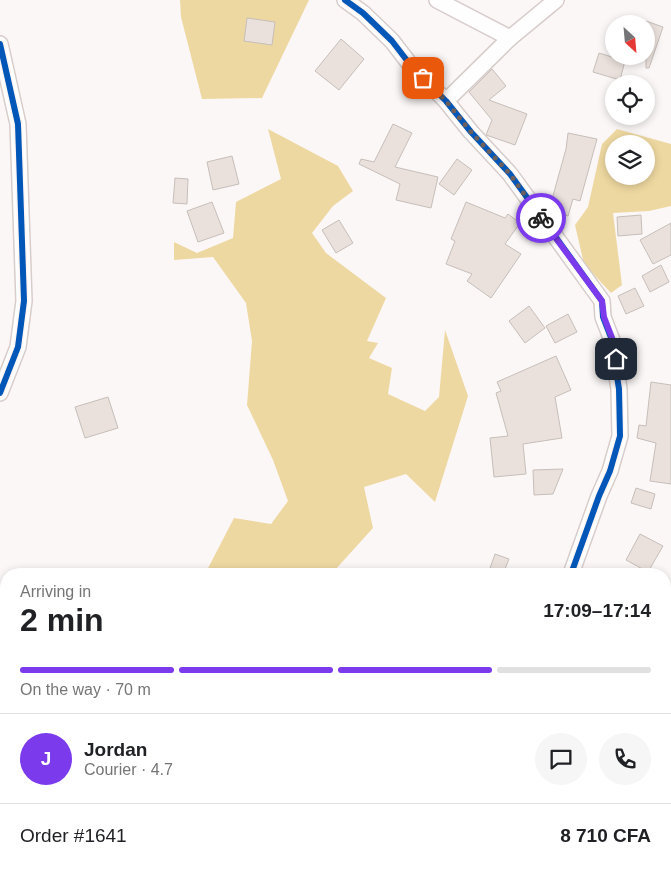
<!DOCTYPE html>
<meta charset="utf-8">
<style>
body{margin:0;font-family:Arial,sans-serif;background:#f6f6f6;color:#202124;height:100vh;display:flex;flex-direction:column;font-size:19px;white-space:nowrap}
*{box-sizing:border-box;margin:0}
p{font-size:16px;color:#757577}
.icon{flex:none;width:28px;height:28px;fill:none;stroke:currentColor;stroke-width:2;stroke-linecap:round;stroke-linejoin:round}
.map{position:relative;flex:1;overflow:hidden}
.details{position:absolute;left:0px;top:568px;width:671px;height:311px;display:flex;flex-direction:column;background:#fff;border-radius:20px 20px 0 0;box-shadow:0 2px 8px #0003}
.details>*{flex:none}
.needle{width:32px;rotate:154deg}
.fabs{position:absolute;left:605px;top:15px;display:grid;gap:10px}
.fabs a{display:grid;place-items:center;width:50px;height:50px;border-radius:50%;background:#fff;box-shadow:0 2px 8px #0003;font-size:25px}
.pin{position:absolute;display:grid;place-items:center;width:42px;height:42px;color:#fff;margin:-21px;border-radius:10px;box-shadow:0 2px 8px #0006}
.courier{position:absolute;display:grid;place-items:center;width:50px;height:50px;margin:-25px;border:4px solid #7c3aed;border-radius:50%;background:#fff;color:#222;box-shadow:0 1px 6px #0007}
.summary em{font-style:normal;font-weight:800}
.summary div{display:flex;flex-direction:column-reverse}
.summary{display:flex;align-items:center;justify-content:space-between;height:85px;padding:0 20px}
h1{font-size:32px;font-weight:800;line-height:38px}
.bar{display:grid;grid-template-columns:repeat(4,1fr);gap:8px 5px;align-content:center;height:60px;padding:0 20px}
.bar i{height:6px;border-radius:4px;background:#e0e0e0}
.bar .current{background:#7c3aed}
.bar p{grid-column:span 4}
.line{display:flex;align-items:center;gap:12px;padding:0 20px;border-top:1px solid #e0e0e0}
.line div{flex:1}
.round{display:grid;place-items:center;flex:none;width:52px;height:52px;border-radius:26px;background:#f6f6f6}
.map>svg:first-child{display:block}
.green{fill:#f9eac8}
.forest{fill:#eed8a1;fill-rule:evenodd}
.building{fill:#eae1dc;stroke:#c6beb9}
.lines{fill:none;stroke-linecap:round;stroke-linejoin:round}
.minor-casing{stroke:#d7cdcb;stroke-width:18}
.minor{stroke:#fffefe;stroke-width:15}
.cycleway-casing{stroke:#fff6f4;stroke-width:9}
.cycleway{stroke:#0057b8;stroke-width:6}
.done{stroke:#6b605e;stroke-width:5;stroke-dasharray:0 9}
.route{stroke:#7c3aed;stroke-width:6}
</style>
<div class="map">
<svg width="671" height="878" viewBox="0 0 671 878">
<rect width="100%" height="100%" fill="#fcf7f7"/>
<path class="green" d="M671 864V878H582L580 873 665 872V865Z"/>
<g class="forest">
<path d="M180 0H309L262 98 202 99 181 17Z"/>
<path d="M268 129 338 166 353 191 333 206 312 233 326 253 386 298 367 341 378 343 369 358 392 368 388 394 425 411 439 397 445 330 468 396 435 502 406 474 364 487 373 528 335 570 323 574H205L234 518 271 524 288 501 273 460 247 405 252 341 246 303 213 257 174 260V242L197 253 233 238 236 202 281 179Z"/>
<path d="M617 129 671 144V206L649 211 613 213 622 285 611 293 584 264 575 225 588 207 602 144ZM614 144H646V176H614Z"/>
<path d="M671 819V864L665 865V823Z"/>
<path d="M90 873V872L199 873 193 878H86Z"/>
</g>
<g class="building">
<path d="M247 18 275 22 272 45 244 41Z"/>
<path d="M646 21 663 27 649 68H646Z"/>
<path d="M341 39 364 59 339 90 315 71Z"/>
<path d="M599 53 625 61 620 80 593 72Z"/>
<path d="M492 69 506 86 489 100 527 114 515 145 486 135 492 120 469 92Z"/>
<path d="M393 124 412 133 395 167 438 177 431 208 396 200 400 184 359 164 361 159 374 162Z"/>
<path d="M568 133 597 139 580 201 573 199 568 216 549 210 566 149Z"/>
<path d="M232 156 239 184 213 190 207 162Z"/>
<path d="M457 159 472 170 454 195 439 184Z"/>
<path d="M175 178 188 179 187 204 173 203Z"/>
<path d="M212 202 224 233 198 242 187 211Z"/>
<path d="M466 202 505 218 508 214 520 223 505 244 521 254 491 298 467 281 472 274 446 264 455 241 451 239Z"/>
<path d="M641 215 642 234 618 236 617 217Z"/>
<path d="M339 220 353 243 336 253 322 230Z"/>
<path d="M671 223V255L653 264 640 240Z"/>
<path d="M661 265 669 282 650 292 642 276Z"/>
<path d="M635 288 644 306 626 314 618 296Z"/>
<path d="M529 306 545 328 525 343 509 321Z"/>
<path d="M568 314 577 332 555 343 546 326Z"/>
<path d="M556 356 571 390 555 397 562 438 523 444 526 474 494 477 490 438 508 436 496 393 501 391 497 382Z"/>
<path d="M651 382 671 385V484L650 481 656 443 637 438 639 425 646 426Z"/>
<path d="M108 397 118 428 85 438 75 407Z"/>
<path d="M563 469 553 494 534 495 533 470Z"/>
<path d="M636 488 655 494 651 509 631 503Z"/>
<path d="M640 534 663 546 648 572 626 560Z"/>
<path d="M495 554 509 559 503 574H488Z"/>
</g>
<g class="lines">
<defs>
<g id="minor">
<path d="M345 0 363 13 392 41 412 67 446 101 471 132 510 174 602 301 603 317 615 348 616 370 619 389 620 436 610 471 599 496 571 574"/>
<path d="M437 0 510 38"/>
<path d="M0 44 18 124 24 301 18 347 0 393"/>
<path d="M446 101 510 38 556 0"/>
<path d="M518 872 519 878"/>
</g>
</defs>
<use href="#minor" class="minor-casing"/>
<use href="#minor" class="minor"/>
<defs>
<g id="cycleway">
<path d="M345 0 363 13 392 41 412 67 446 101 471 132 510 174 602 301 603 317 615 348 616 370 619 389 620 436 610 471 599 496 571 574"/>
<path d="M0 44 18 124 24 301 18 347 0 393"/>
</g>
</defs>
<use href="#cycleway" class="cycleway-casing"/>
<use href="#cycleway" class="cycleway"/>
</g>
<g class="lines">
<path class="done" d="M423 78 446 101 471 132 510 174 541 218"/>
<path class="route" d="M541 218 602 301 604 317 616 348V359"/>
</g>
</svg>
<div class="fabs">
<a><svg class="needle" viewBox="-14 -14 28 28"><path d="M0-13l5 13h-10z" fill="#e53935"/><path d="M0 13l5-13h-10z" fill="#757577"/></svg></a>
<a><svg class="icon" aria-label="locate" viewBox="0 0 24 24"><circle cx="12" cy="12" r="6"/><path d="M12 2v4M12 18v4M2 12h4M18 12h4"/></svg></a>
<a><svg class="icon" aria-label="layers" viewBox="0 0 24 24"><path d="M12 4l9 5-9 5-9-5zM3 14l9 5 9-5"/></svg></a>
</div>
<div class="pin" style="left:423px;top:78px;background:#ea580c"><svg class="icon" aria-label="bag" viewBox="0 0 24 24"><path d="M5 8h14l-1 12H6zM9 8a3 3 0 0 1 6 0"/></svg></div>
<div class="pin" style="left:616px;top:359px;background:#1f2937"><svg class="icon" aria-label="home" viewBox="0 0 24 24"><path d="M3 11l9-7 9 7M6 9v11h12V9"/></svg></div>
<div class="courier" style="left:541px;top:218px"><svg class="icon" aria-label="bike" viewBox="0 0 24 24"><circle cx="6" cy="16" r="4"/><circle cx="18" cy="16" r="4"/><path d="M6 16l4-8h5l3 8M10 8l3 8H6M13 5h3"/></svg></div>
<section class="details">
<div class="summary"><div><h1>2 min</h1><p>Arriving in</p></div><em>17:09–17:14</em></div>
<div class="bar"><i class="current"></i><i class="current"></i><i class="current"></i><i></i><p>On the way · 70 m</p></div>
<div class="line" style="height:90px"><b class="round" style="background:#7c3aed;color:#fff">J</b><div><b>Jordan</b><p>Courier · 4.7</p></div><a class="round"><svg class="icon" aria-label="chat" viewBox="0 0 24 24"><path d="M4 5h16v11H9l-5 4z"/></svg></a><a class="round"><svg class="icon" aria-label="phone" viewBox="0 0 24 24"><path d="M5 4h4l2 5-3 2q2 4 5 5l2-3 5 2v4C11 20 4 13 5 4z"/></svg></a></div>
<div class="line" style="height:65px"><div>Order #1641</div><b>8 710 CFA</b></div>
</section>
</div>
